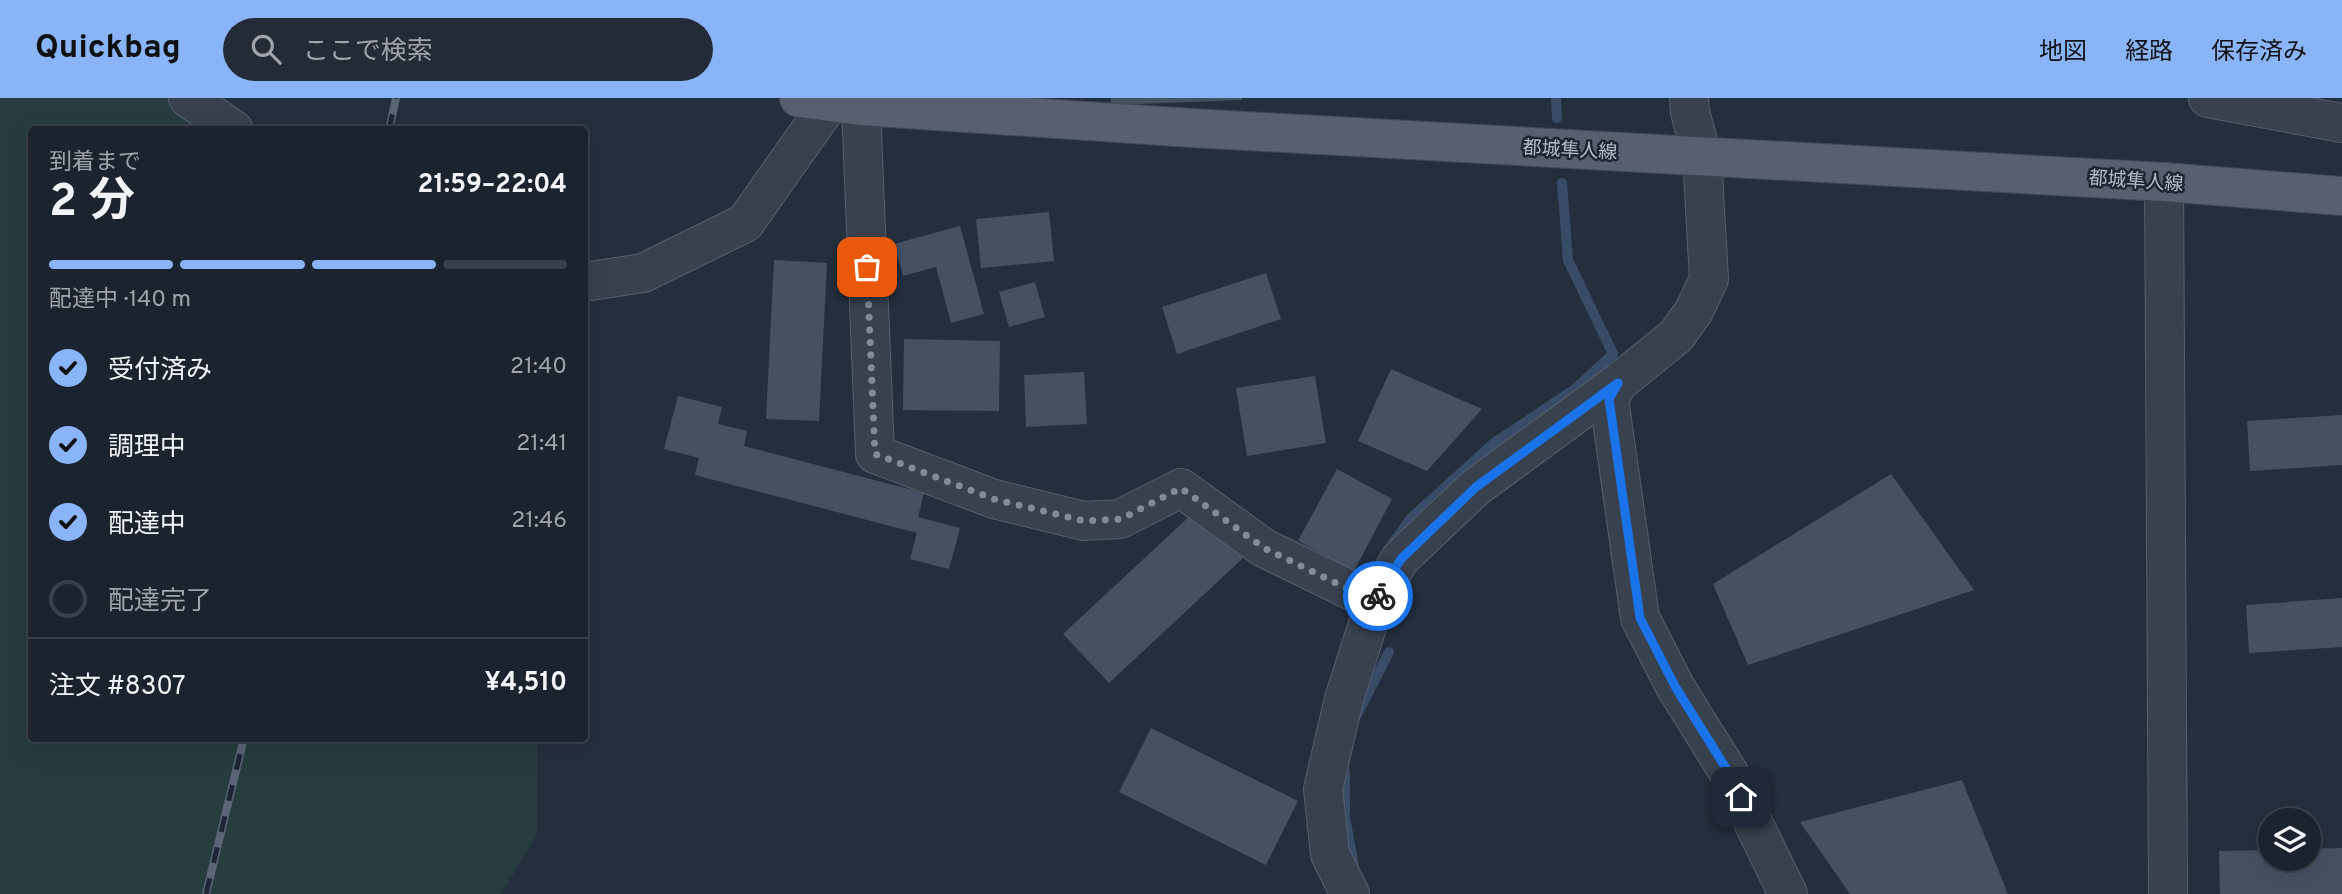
<!DOCTYPE html>
<html lang="ja">
<meta charset="utf-8">
<style>
body{margin:0;font-family:Overpass,"Noto Sans JP",sans-serif;background:#242b36;color:#f1f3f6;height:100vh;display:flex;flex-direction:column;font-size:26px;white-space:nowrap}
*{box-sizing:border-box;margin:0}
p{font-size:23px;color:#a0a4aa}
.icon{flex:none;width:38px;height:38px;fill:none;stroke:currentColor;stroke-width:2;stroke-linecap:round;stroke-linejoin:round}
.map{position:relative;flex:1;overflow:hidden}
.panel{position:absolute;left:28px;top:28px;width:560px;height:616px;display:flex;flex-direction:column;background:#1b232e;border-radius:7px;box-shadow:0 7px 28px #0002,0 0 0 2px #39404a}
.panel>*{flex:none}
.fabs{position:absolute;left:2258px;top:710px;display:grid;gap:14px}
.fabs a{display:grid;place-items:center;width:63px;height:63px;border-radius:50%;background:#1b232e;box-shadow:0 7px 28px #0002,0 0 0 2px #39404a;font-size:35px}
.pin{position:absolute;display:grid;place-items:center;width:60px;height:60px;color:#fff;margin:-30px;border-radius:14px;box-shadow:0 4px 10px #0006}
.courier{position:absolute;display:grid;place-items:center;width:70px;height:70px;margin:-35px;border:5px solid #1a73e8;border-radius:50%;background:#fff;color:#222;box-shadow:0 2px 9px #0007}
.headline em{font-style:normal;font-weight:700}
.headline div{display:flex;flex-direction:column-reverse}
.headline{display:flex;align-items:center;justify-content:space-between;height:119px;padding:0 21px}
h1{font-size:46px;font-weight:700;line-height:52px}
.bar{display:grid;grid-template-columns:repeat(4,1fr);gap:10px 7px;align-content:center;height:84px;padding:0 21px}
.bar i{height:9px;border-radius:5px;background:#39404a}
.bar .active{background:#8ab4f8}
.bar p{grid-column:span 4}
.line{display:flex;align-items:center;gap:18px;padding:0 21px;border-top:2px solid #39404a}
.line div{flex:1}
ol{padding:0 21px;list-style:none}
li{display:flex;align-items:center;gap:21px;height:77px}
li p{margin-inline-start:auto}
li .icon{padding:7px;border-radius:50%;background:#8ab4f8;color:#111;stroke-width:4}
li:last-child{color:#a0a4aa}
li i{width:38px;height:38px;border:4px solid #39404a;border-radius:50%}
header{display:flex;align-items:center;gap:42px;box-sizing:border-box;height:98px;padding:0 35px;background:#8ab4f8;color:#111}
header strong{font-size:33px}
nav{display:flex;gap:38px;margin-inline-start:auto;font-size:24px}
.search{width:490px;height:63px;background:#242b36;display:flex;align-items:center;gap:18px;box-sizing:border-box;padding:0 24px;border-radius:38px;color:#a0a4aa;font-size:26px}
.map>svg:first-child{display:block}
.green{fill:#263c3f}
.lines{fill:none;stroke-linecap:round;stroke-linejoin:round}
.stream{stroke:#394c67;stroke-width:10}
.building{fill:#455162}
.minor-casing{stroke:#565f6c;stroke-width:40}
.primary-casing{stroke:#414a57;stroke-width:40}
.minor{stroke:#38414e;stroke-width:38}
.primary{stroke:#56606e;stroke-width:38}
.rail-casing{stroke:#5a6575;stroke-width:8}
.rail{stroke:#1d2633;stroke-width:5;stroke-dasharray:16;stroke-linecap:butt}
.done{stroke:#828b98;stroke-width:7;stroke-dasharray:0 12.6}
.route{stroke:#1a73e8;stroke-width:9}
.labels{text-anchor:middle;stroke-width:5;stroke-linejoin:round;paint-order:stroke}
.street-label{font-size:19px;fill:#b4bcc9;stroke:#1d2633}
</style>
<header>
<strong>Quickbag</strong>
<div class="search"><svg class="icon" aria-label="search" viewBox="0 0 24 24"><circle cx="10" cy="10" r="6"/><path d="M15 15l6 6"/></svg>ここで検索</div>
<nav><a>地図</a><a>経路</a><a>保存済み</a></nav>
</header>
<div class="map">
<svg width="2342" height="796" viewBox="0 0 2342 796">
<rect width="100%" height="100%" fill="#242f3e"/>
<path class="green" d="M0 0H200L189 31 32 32V640L537 641V737L501 796H0Z"/>
<g class="lines">
<g class="stream">
<path d="M1556 0 1557 20"/>
<path d="M1392 446 1412 419 1494 345 1575 291 1613 256 1568 162 1562 85"/>
<path d="M1357 617 1389 554"/>
<path d="M1345 674V719L1354 769"/>
</g>
</g>
<g class="building">
<path d="M1111 0H1242V2L1111 7Z"/>
<path d="M1049 114 1054 163 981 170 976 121Z"/>
<path d="M960 128 984 216 951 225 936 169 903 178 894 146Z"/>
<path d="M774 162 827 165 819 323 766 321Z"/>
<path d="M1266 175 1281 221 1177 256 1162 209Z"/>
<path d="M1035 184 1045 219 1009 229 999 194Z"/>
<path d="M904 241 1000 243 999 313 903 312Z"/>
<path d="M1391 271 1482 311 1427 373 1358 343Z"/>
<path d="M1084 274 1087 326 1026 329 1024 277Z"/>
<path d="M1315 278 1326 345 1247 358 1236 290Z"/>
<path d="M678 298 722 309 718 326 747 333 744 348 924 395 918 419 960 430 949 471 910 461 917 435 695 377 699 360 664 351Z"/>
<path d="M2342 317V367L2250 373 2247 323Z"/>
<path d="M1337 371 1392 401 1354 473 1298 443Z"/>
<path d="M1891 376 1974 492 1748 567 1713 486Z"/>
<path d="M1193 415 1256 448 1109 585 1063 536Z"/>
<path d="M2342 500V549L2249 555 2246 507Z"/>
<path d="M1151 630 1298 703 1266 767 1119 694Z"/>
<path d="M1962 682 2008 796H1850L1800 724Z"/>
<path d="M2342 750V796H2220L2219 753 2270 752V761H2308V751Z"/>
</g>
<g class="lines">
<defs>
<g id="minor">
<path d="M188 0 234 32"/>
<path d="M2208 0 2342 25"/>
<path d="M861 8 875 356 994 401 1084 423 1120 421 1181 390 1264 450 1375 504"/>
<path d="M2164 84 2168 796"/>
<path d="M584 184 643 175 745 125 833 0"/>
<path d="M1618 285 1609 301 1640 520 1676 590 1729 675 1788 796"/>
<path d="M1350 796 1330 756 1323 691 1344 601 1375 504 1400 461 1476 389 1618 285 1676 238 1694 213 1709 181 1702 58 1690 14 1689 0"/>
</g>
<path id="primary" d="M799 0 861 8 1192 30 2164 84 2342 98"/>
</defs>
<use href="#minor" class="minor-casing"/>
<use href="#primary" class="primary-casing"/>
<use href="#minor" class="minor"/>
<use href="#primary" class="primary"/>
<defs>
<g id="rail">
<path d="M389 32 396 0"/>
<path d="M206 796 244 640"/>
</g>
</defs>
<use href="#rail" class="rail-casing"/>
<use href="#rail" class="rail"/>
</g>
<g class="lines">
<path class="done" d="M867 169 875 356 994 401 1084 423 1121 421 1181 390 1264 450 1375 504 1378 498"/>
<path class="route" d="M1378 498 1401 461 1476 389 1618 285 1609 301 1640 520 1676 590 1729 675 1741 699"/>
</g>
<g class="labels">
<g class="street-label">
<text transform="translate(1570 51) rotate(3)" y="7">都城隼人線</text>
<text transform="translate(2136 82) rotate(4)" y="7">都城隼人線</text>
</g>
</g>
</svg>
<div class="fabs">
<a><svg class="icon" aria-label="layers" viewBox="0 0 24 24"><path d="M12 4l9 5-9 5-9-5zM3 14l9 5 9-5"/></svg></a>
</div>
<div class="pin" style="left:867px;top:169px;background:#ea580c"><svg class="icon" aria-label="bag" viewBox="0 0 24 24"><path d="M5 8h14l-1 12H6zM9 8a3 3 0 0 1 6 0"/></svg></div>
<div class="pin" style="left:1741px;top:699px;background:#1f2937"><svg class="icon" aria-label="home" viewBox="0 0 24 24"><path d="M3 11l9-7 9 7M6 9v11h12V9"/></svg></div>
<div class="courier" style="left:1378px;top:498px"><svg class="icon" aria-label="bike" viewBox="0 0 24 24"><circle cx="6" cy="16" r="4"/><circle cx="18" cy="16" r="4"/><path d="M6 16l4-8h5l3 8M10 8l3 8H6M13 5h3"/></svg></div>
<section class="panel">
<div class="headline"><div><h1>2 分</h1><p>到着まで</p></div><em>21:59–22:04</em></div>
<div class="bar"><i class="active"></i><i class="active"></i><i class="active"></i><i></i><p>配達中 · 140 m</p></div>
<ol>
<li><svg class="icon" aria-label="check" viewBox="0 0 24 24"><path d="M5 12l5 5 9-10"/></svg>受付済み<p>21:40</p></li>
<li><svg class="icon" aria-label="check" viewBox="0 0 24 24"><path d="M5 12l5 5 9-10"/></svg>調理中<p>21:41</p></li>
<li><svg class="icon" aria-label="check" viewBox="0 0 24 24"><path d="M5 12l5 5 9-10"/></svg>配達中<p>21:46</p></li>
<li><i></i>配達完了</li>
</ol>
<div class="line" style="height:91px"><div>注文 #8307</div><b>¥4,510</b></div>
</section>
</div>
